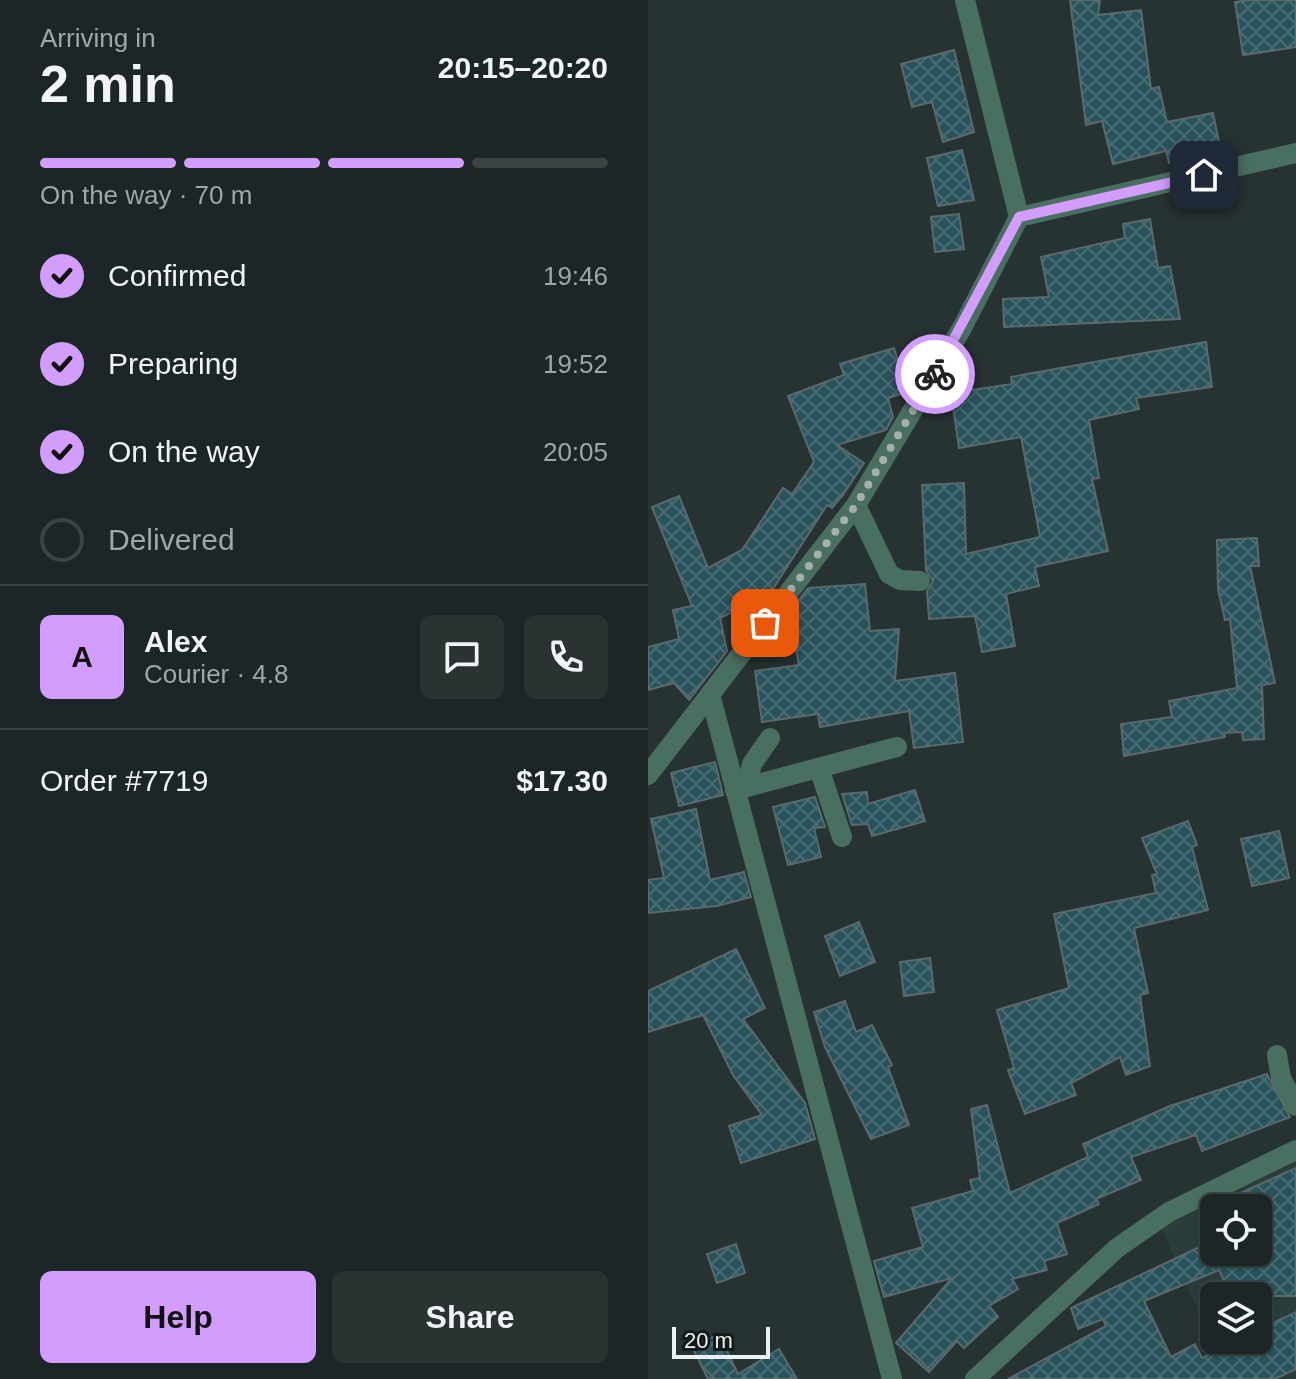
<!DOCTYPE html>
<meta charset="utf-8">
<style>
body{margin:0;font-family:Arial,sans-serif;background:#2a3232;color:#f1f3f6;height:100vh;display:flex;flex-direction:column;font-size:30px;white-space:nowrap}
*{box-sizing:border-box;margin:0}
p{font-size:26px;color:#a0a5a7}
.icon{flex:none;width:44px;height:44px;fill:none;stroke:currentColor;stroke-width:2;stroke-linecap:round;stroke-linejoin:round}
.map{position:relative;flex:1;overflow:hidden}
.drawer{display:flex;flex-direction:column;background:#1d2626;width:648px}
.drawer>*{flex:none}
.controls{position:absolute;left:552px;top:1194px;display:grid;gap:16px}
.controls a{display:grid;place-items:center;width:72px;height:72px;border-radius:12px;background:#1d2626;box-shadow:0 2px 6px #0004,0 0 0 2px #3b4343;font-size:40px}
.scale{position:absolute;left:24px;bottom:20px;width:98px;box-sizing:border-box;padding-left:8px;border:4px solid #eaf2f1;border-top:0;font-size:22px;line-height:28px;white-space:nowrap;color:#eaf2f1;-webkit-text-stroke:6px #141919;paint-order:stroke}
.pin{position:absolute;display:grid;place-items:center;width:68px;height:68px;color:#fff;margin:-34px;border-radius:16px;box-shadow:0 4px 12px #0006}
.courier{position:absolute;display:grid;place-items:center;width:80px;height:80px;margin:-40px;border:6px solid #d29dfd;border-radius:50%;background:#fff;color:#222;box-shadow:0 2px 10px #0007}
.head em{font-style:normal;font-weight:800}
.head div{display:flex;flex-direction:column-reverse}
.head{display:flex;align-items:center;justify-content:space-between;height:136px;padding:0 40px}
h1{font-size:52px;font-weight:800;line-height:60px}
.bar{display:grid;grid-template-columns:repeat(4,1fr);gap:12px 8px;align-content:center;height:96px;padding:0 40px}
.bar i{height:10px;border-radius:6px;background:#3b4343}
.bar .active{background:#d29dfd}
.bar p{grid-column:span 4}
.line{display:flex;align-items:center;gap:20px;padding:0 40px;border-top:2px solid #3b4343}
.line div{flex:1}
.round{display:grid;place-items:center;flex:none;width:84px;height:84px;border-radius:12px;background:#2a3232}
ol{padding:0 40px;list-style:none}
li{display:flex;align-items:center;gap:24px;height:88px}
li p{margin-inline-start:auto}
li .icon{padding:8px;border-radius:50%;background:#d29dfd;color:#111;stroke-width:4}
li:last-child{color:#a0a5a7}
li i{width:44px;height:44px;border:4px solid #3b4343;border-radius:50%}
.button{display:flex;gap:16px;margin-top:auto;padding:16px 40px}
.button a{flex:1;height:92px;border-radius:12px;background:#d29dfd;color:#111;font-size:32px;font-weight:800;line-height:92px;text-align:center}
.button a+a{background:#2a3232;color:#f1f3f6}
main{display:flex;flex:1;min-height:0}
.map>svg:first-child{display:block}
.built{fill:#293d3c;fill-rule:evenodd}
.building{fill:url(#building-cross-hatch);stroke:#5c696c;stroke-width:2}
.lines{fill:none;stroke-linecap:round;stroke-linejoin:round}
.service{stroke:#496f61;stroke-width:20}
.minor{stroke:#496f61;stroke-width:20}
.done{stroke:#a6afae;stroke-width:8;stroke-dasharray:0 14.4}
.route{stroke:#d29dfd;stroke-width:10}
</style>
<main>
<section class="drawer">
<div class="head"><div><h1>2 min</h1><p>Arriving in</p></div><em>20:15–20:20</em></div>
<div class="bar"><i class="active"></i><i class="active"></i><i class="active"></i><i></i><p>On the way · 70 m</p></div>
<ol>
<li><svg class="icon" aria-label="check" viewBox="0 0 24 24"><path d="M5 12l5 5 9-10"/></svg>Confirmed<p>19:46</p></li>
<li><svg class="icon" aria-label="check" viewBox="0 0 24 24"><path d="M5 12l5 5 9-10"/></svg>Preparing<p>19:52</p></li>
<li><svg class="icon" aria-label="check" viewBox="0 0 24 24"><path d="M5 12l5 5 9-10"/></svg>On the way<p>20:05</p></li>
<li><i></i>Delivered</li>
</ol>
<div class="line" style="height:144px"><b class="round" style="background:#d29dfd;color:#111">A</b><div><b>Alex</b><p>Courier · 4.8</p></div><a class="round"><svg class="icon" aria-label="chat" viewBox="0 0 24 24"><path d="M4 5h16v11H9l-5 4z"/></svg></a><a class="round"><svg class="icon" aria-label="phone" viewBox="0 0 24 24"><path d="M5 4h4l2 5-3 2q2 4 5 5l2-3 5 2v4C11 20 4 13 5 4z"/></svg></a></div>
<div class="line" style="height:104px"><div>Order #7719</div><b>$17.30</b></div>
<div class="button"><a>Help</a><a>Share</a></div>
</section>
<div class="map">
<svg width="648" height="1379" viewBox="0 0 648 1379">
<defs>
<pattern id="building-cross-hatch" width="8" height="8" patternUnits="userSpaceOnUse" patternTransform="scale(2)"><rect width="8" height="8" fill="#29535c"/><path d="M0 0l8 8M0 8l8-8" fill="none" stroke="#486c74"/></pattern>
</defs>
<rect width="100%" height="100%" fill="#273232"/>
<path class="built" d="M648 1162V1379H580L512 1225ZM566 1208H610V1252H566ZM566 1296H610V1340H566Z"/>
<g class="building">
<path d="M422 0H452L450 15 493 10 503 89 511 87 519 122 565 113 573 152 521 163 518 151 465 164 454 121 438 125Z"/>
<path d="M601 0H648V47L595 55 587 2Z"/>
<path d="M306 50 326 132 295 142 284 102 264 107 253 64Z"/>
<path d="M314 150 326 200 290 206 279 158Z"/>
<path d="M311 214 316 249 287 252 283 217Z"/>
<path d="M502 219 510 268 522 266 532 319 356 327 355 299 401 297 393 257 477 238 475 224Z"/>
<path d="M558 342 564 387 488 398 491 409 441 420 451 478 444 479 460 551 387 567 391 586 358 594 367 646 334 652 327 616 281 619 279 591 285 581 278 570 274 485 316 483 318 554 392 537 373 437 311 448 303 393 364 384 363 377Z"/>
<path d="M246 348 260 392 240 398 245 417 238 430 189 445 216 463 195 495 184 508 179 505 123 592 72 618 79 651 41 700 26 683 0 690V647L31 639 25 610 44 606 4 507 31 496 60 568 94 550 135 488 144 494 166 462 140 396 196 375 192 364Z"/>
<path d="M609 538 611 566H602L627 683 614 685 616 739 595 740 594 732 576 733 577 737 476 756 473 724 524 717 521 701 589 688 582 619 577 620 570 589 569 540Z"/>
<path d="M217 584 222 631 251 629 247 681 307 673 315 742 266 748 261 711 172 727 170 714 114 722 107 671 151 665 141 613 160 588Z"/>
<path d="M67 762 75 795 31 806 23 773Z"/>
<path d="M267 790 277 821 224 836 220 824 204 825 194 794 219 792 220 804Z"/>
<path d="M167 797 177 827 166 828 173 857 140 865 125 807Z"/>
<path d="M48 809 62 880 96 872 103 897 69 906 0 913V880L16 878 3 819Z"/>
<path d="M540 821 549 845 544 847 560 910 486 928 500 993 492 995 502 1066 478 1075 472 1057 423 1083 428 1095 377 1114 360 1070 366 1068 349 1010 421 988 406 914 508 893 504 875 509 874 494 838Z"/>
<path d="M631 831 641 878 604 886 593 839Z"/>
<path d="M211 922 227 962 192 976 177 936Z"/>
<path d="M88 949 117 1008 95 1019 157 1103 167 1139 93 1163 81 1126 114 1115 85 1075 55 1015 0 1032V991Z"/>
<path d="M282 958 286 992 256 996 252 962Z"/>
<path d="M197 1001 208 1032 224 1025 244 1065 240 1067 261 1125 223 1139 177 1047 166 1012Z"/>
<path d="M619 1074 642 1117 554 1151 548 1135 483 1157 493 1180 448 1199 451 1204 409 1223 419 1254 396 1261 399 1270 364 1279 370 1289 341 1306 350 1317 316 1348 309 1341 281 1372 248 1343 304 1278 236 1297 226 1261 275 1247 264 1208 325 1191 322 1180 332 1178 323 1109 339 1105 362 1193 440 1157 435 1144 522 1106Z"/>
<path d="M648 1168V1296H583L571 1270 496 1301 523 1357 547 1344 554 1358 590 1340H610V1330L648 1312V1369L627 1379H360L458 1326 455 1319 430 1329 423 1308 566 1240V1252H610V1208H559Z"/>
<path d="M88 1244 97 1273 69 1283 59 1254Z"/>
<path d="M71 1334 90 1374 131 1349 149 1379H60L44 1347Z"/>
</g>
<g class="lines">
<g class="service">
<path d="M208 505 241 574 252 580 272 581"/>
<path d="M171 768 194 837"/>
<path d="M98 787 104 764 122 738"/>
<path d="M629 1055 633 1078 648 1106"/>
</g>
<g class="minor">
<path d="M317 0 371 217"/>
<path d="M62 694 244 1379"/>
<path d="M0 775 208 505 314 328 371 217 648 153"/>
<path d="M87 790 249 747"/>
<path d="M327 1379 469 1248 521 1212 648 1150"/>
</g>
</g>
<g class="lines">
<path class="done" d="M117 623 208 505 287 374"/>
<path class="route" d="M287 374 371 217 556 175"/>
</g>
</svg>
<div class="controls">
<a><svg class="icon" aria-label="locate" viewBox="0 0 24 24"><circle cx="12" cy="12" r="6"/><path d="M12 2v4M12 18v4M2 12h4M18 12h4"/></svg></a>
<a><svg class="icon" aria-label="layers" viewBox="0 0 24 24"><path d="M12 4l9 5-9 5-9-5zM3 14l9 5 9-5"/></svg></a>
</div>
<div class="scale">20 m</div>
<div class="pin" style="left:117px;top:623px;background:#ea580c"><svg class="icon" aria-label="bag" viewBox="0 0 24 24"><path d="M5 8h14l-1 12H6zM9 8a3 3 0 0 1 6 0"/></svg></div>
<div class="pin" style="left:556px;top:175px;background:#1f2937"><svg class="icon" aria-label="home" viewBox="0 0 24 24"><path d="M3 11l9-7 9 7M6 9v11h12V9"/></svg></div>
<div class="courier" style="left:287px;top:374px"><svg class="icon" aria-label="bike" viewBox="0 0 24 24"><circle cx="6" cy="16" r="4"/><circle cx="18" cy="16" r="4"/><path d="M6 16l4-8h5l3 8M10 8l3 8H6M13 5h3"/></svg></div>
</div>
</main>
